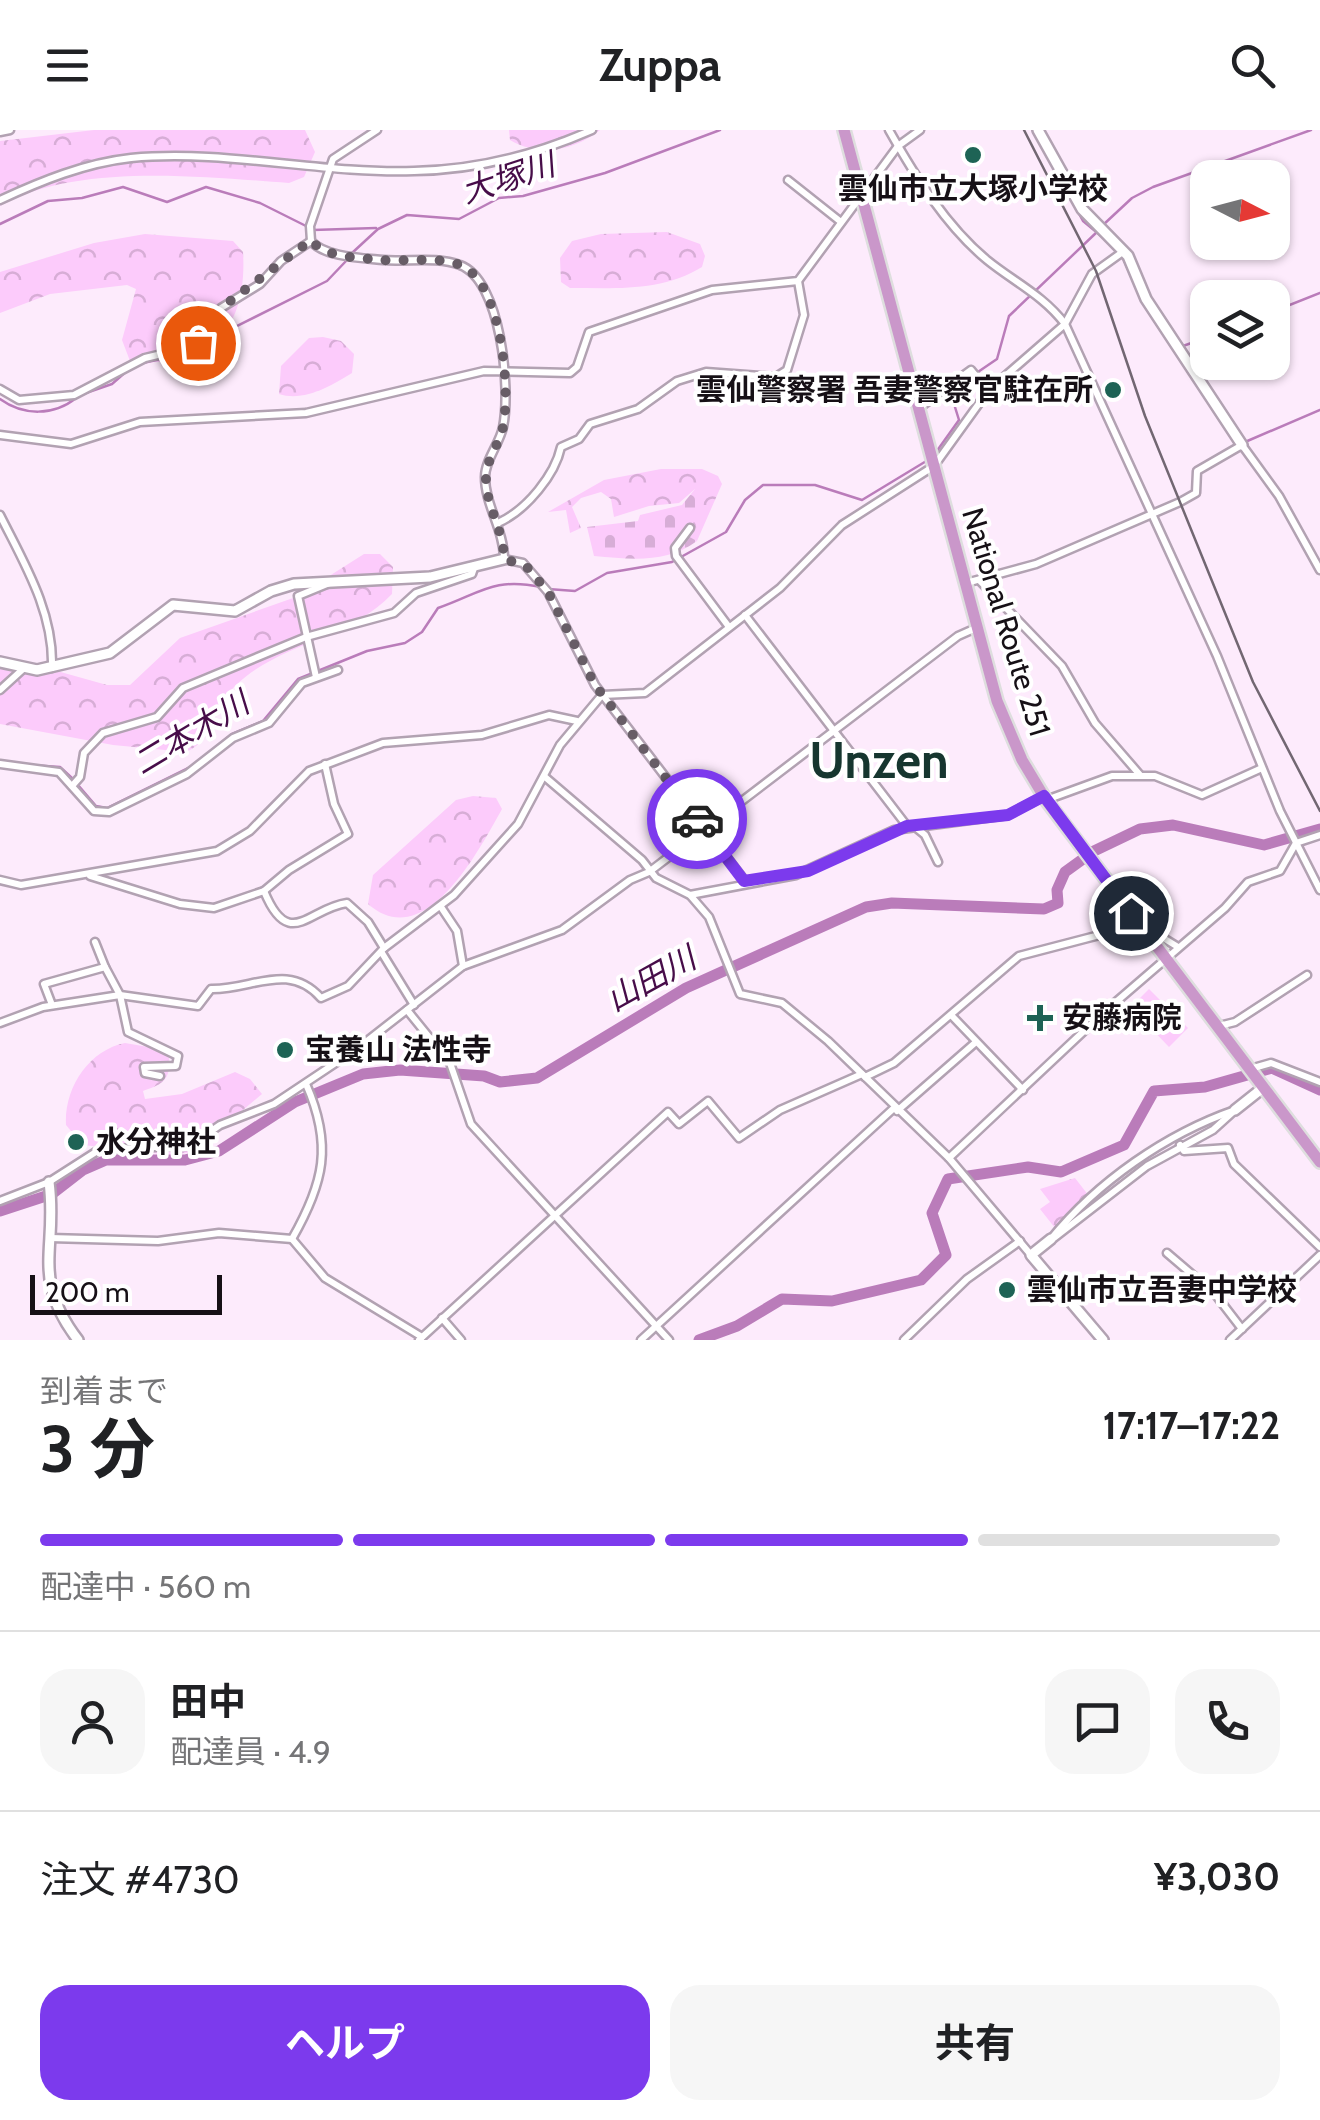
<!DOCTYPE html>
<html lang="ja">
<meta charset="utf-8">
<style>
body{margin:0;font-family:Cabin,"Noto Sans JP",sans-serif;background:#f6f6f6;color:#202124;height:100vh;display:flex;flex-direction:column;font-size:38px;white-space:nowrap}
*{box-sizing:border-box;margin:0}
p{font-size:32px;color:#757577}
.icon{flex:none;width:55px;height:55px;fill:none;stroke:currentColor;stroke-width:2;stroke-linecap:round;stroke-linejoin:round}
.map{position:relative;height:1210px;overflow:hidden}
.sheet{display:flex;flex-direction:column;background:#fff;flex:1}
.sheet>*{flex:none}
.needle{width:65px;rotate:96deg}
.controls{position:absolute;left:1190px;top:30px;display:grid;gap:20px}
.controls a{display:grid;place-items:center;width:100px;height:100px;border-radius:20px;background:#fff;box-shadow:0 2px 8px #0004;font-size:50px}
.scale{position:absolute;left:30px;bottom:25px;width:192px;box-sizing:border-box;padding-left:10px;border:5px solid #161016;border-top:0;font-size:28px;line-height:35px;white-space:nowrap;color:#161016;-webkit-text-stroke:8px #fff;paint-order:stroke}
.pin{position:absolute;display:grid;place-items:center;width:85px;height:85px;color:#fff;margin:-42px;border:5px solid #fff;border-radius:50%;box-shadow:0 2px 10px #0007}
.courier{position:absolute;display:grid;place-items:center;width:100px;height:100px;margin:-50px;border:8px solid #7c3aed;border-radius:50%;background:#fff;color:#222;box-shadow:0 2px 12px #0007}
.summary em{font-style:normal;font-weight:700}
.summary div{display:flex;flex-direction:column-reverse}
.summary{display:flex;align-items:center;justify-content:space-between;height:170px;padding:0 40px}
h1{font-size:65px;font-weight:700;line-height:75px}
.bar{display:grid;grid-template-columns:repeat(4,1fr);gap:15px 10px;align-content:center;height:120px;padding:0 40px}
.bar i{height:12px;border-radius:8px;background:#e0e0e0}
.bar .on{background:#7c3aed}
.bar p{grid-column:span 4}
.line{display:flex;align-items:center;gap:25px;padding:0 40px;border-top:2px solid #e0e0e0}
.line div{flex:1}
.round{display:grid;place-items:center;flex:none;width:105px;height:105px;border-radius:30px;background:#f6f6f6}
.cta{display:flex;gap:20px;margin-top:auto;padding:20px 40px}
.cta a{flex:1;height:115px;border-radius:30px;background:#7c3aed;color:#fff;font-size:40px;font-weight:700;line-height:115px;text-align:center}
.cta a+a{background:#f6f6f6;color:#202124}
header{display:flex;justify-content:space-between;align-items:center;height:130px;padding:0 40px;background:#fff;font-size:45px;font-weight:700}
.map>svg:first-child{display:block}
.green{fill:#fccbfb}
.forest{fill:url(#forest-crowns)}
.cemetery{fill:url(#cemetery-stones)}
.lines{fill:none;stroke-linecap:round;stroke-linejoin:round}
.stream{stroke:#ba7cba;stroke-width:2.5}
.river{stroke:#ba7cba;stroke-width:11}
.minor-casing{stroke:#b2a2b2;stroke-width:11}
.tertiary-casing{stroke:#b2a2b2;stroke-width:14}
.trunk-casing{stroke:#dedede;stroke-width:16}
.minor{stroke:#fff;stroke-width:6}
.tertiary{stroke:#fff;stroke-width:9}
.trunk{stroke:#ca97ca;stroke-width:11}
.rail{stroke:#726772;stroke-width:2.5}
.done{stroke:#675d66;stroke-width:10;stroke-dasharray:0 18}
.route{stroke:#7c3aed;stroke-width:12}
.poi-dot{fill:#1e6355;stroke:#fff;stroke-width:4}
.labels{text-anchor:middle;stroke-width:8;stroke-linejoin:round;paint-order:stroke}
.poi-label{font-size:30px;font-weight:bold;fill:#161016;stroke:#fff;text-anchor:start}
.street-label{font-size:30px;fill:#161016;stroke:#fff}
.water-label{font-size:32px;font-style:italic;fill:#470d49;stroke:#fff}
.town-label{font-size:50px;font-weight:bold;fill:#16362f;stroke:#fff}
</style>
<header><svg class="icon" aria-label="menu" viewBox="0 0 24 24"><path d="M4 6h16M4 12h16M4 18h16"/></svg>Zuppa<svg class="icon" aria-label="search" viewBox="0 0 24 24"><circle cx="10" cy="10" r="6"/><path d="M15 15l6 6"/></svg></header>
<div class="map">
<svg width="1320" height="1210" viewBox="0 0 1320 1210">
<defs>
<pattern id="forest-crowns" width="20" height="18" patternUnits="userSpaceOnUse" patternTransform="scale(2.5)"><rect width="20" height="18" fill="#fccbfb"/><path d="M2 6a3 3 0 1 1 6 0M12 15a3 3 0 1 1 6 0" fill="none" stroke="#d7add6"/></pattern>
<pattern id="cemetery-stones" width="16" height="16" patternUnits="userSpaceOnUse" patternTransform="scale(2.5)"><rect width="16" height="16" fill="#fccbfb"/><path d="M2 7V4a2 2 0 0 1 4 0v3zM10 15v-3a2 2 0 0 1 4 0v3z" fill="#d7add6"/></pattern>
</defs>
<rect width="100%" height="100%" fill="#fdebfc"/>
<path class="green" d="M1149 859 1188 898 1169 917 1131 877Z"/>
<g class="forest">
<path d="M94 0H305L315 22 304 47 289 53C204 47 76 32 0 76V11Z"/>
<path d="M509 0H600C575 20 540 28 510 10Z"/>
<path d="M667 102 700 114 705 126 702 137C662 162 615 158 570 158L561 152 560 128 572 111 601 104Z"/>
<path d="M145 104 233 111 243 122C248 201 208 240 130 231L122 210 136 159 127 155 50 164 0 183V142L94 113Z"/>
<path d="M323 207 341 211 354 224 352 243C331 256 304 272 279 264L281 236 309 208Z"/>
<path d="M661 339H702L718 346 722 354 697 411 685 405 695 359 679 373 649 376 614 387 611 369 601 362 581 368 572 377 581 398 570 403 566 380 548 382 604 350Z"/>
<path d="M364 424H380L393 437 392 464C351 508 280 513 236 555 213 577 217 608 186 622L113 615 0 594V525L107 555H130L180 508 296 467Z"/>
<path d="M473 666 496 668 502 679C478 722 425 824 368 774L373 745 456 670Z"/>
<path d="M125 913 160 919 169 928C171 950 162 955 143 961L145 969 182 964 235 942 250 949 262 964 193 1022 171 1025 83 1015 66 995C64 958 89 920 125 913Z"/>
<path d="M1075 1048 1089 1066 1055 1098 1040 1079 1050 1072 1040 1059Z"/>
</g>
<path class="cemetery" d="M695 359 701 380 686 405 697 411C666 434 631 429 594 426L587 397 638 391 640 385 682 375Z"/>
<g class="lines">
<g class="stream">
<path d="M1033 0 1083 91 1106 110"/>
<path d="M0 94 48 71 82 68 123 57 167 72 206 57 260 73 306 96"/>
<path d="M1103 95 1132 68 1153 57 1311 0"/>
<path d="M313 100 376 98"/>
<path d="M352 123 378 99 407 85 459 89 499 68 523 66 605 43 720 0"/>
<path d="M1122 126 1143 173 1231 307"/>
<path d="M1272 182 1320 163"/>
<path d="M1183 216 1208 207"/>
<path d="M139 234 199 220 219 205 327 151 347 130"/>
<path d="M83 264 112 254 128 240"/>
<path d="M0 269C23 286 54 286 76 268"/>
<path d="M1245 312 1320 280"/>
<path d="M934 325 959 290 950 261 997 229 1009 186 1098 101"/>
<path d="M548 459 575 461 607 443 672 432 726 402 745 370 763 355H815L862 370 928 330"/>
<path d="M204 627 232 604 263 591 298 549 367 521 405 513 422 502 438 478C481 463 493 447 541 457"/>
<path d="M31 635 60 637 73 649"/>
<path d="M78 655 96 676 107 678 194 635"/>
</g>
<g class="river">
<path d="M0 1081 52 1064 83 1040 106 1030H185L219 1021 295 972 363 944 400 940 484 946 500 952 537 948 686 858 866 777 892 773 1044 779 1058 773 1057 760 1065 742 1094 721 1140 699 1173 695 1264 715 1320 699"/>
<path d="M699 1210 737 1196 782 1169 832 1171 921 1150 946 1125 932 1083 948 1049 1028 1037 1061 1042 1124 1015 1154 961 1205 957 1272 938 1320 960"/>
</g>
<defs>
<g id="minor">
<path d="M377 0 333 29 310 96 311 111C324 127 362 128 383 130 407 132 437 126 460 135 501 150 511 258 503 297 500 313 485 330 485 347 485 375 504 400 504 429L523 433 548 462 595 555 745 751"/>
<path d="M889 0C915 46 946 96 987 130 1014 152 1043 165 1065 194L1217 526 1280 681 1320 760"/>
<path d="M0 2 10 0"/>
<path d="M788 50 841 92"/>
<path d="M0 70C41 51 85 33 131 28 225 19 320 44 414 41 476 40 535 25 592 0"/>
<path d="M0 259 19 270 74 265 145 228 191 217 207 203 221 178 260 154 281 131 311 111"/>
<path d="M919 278 971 240 988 261"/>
<path d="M0 305 71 314 140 292 306 283 484 241 570 243 577 237 589 202 712 160 798 151 898 16 920 0"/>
<path d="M0 385C24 433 54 482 52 538"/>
<path d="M500 392C527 379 555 345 561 317L579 309 590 294 638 279 677 251 706 242 776 247 787 240 804 185 798 151"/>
<path d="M690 398 675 418 676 426 729 497"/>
<path d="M980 451 1062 536 1095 593 1140 645"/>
<path d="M966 453 1036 434 1180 372 1196 363 1197 341 1242 315 1279 366 1320 440"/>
<path d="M745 485 907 696"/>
<path d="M316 547 298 466 332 452"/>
<path d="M0 560 23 539"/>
<path d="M0 634 59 642 94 681 109 682 187 644 233 608 269 593 302 553 338 540"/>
<path d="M545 647 642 730 656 748 690 765 709 787 740 864 782 873 828 911 949 1028 1031 1125"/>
<path d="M72 656 80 647 84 623 103 603 157 587 183 558 306 507 394 483 416 463 472 444 474 438"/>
<path d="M1046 670 1112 646H1155L1202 665 1262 638"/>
<path d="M914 696 925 705 938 732"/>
<path d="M90 746 180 774 214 778 264 761C289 822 309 778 347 773L368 792 384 818"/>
<path d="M0 750 21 755 217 721 250 701 309 641 383 613 482 605 549 585 577 591"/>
<path d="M264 761 289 740 348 704 334 674 325 634"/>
<path d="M690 765 796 745 894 700 1008 685 1044 666"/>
<path d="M441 777 457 801 463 836"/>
<path d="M95 812 105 837"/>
<path d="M382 823 414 875"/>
<path d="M52 875 44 854 105 837 120 865 128 902 178 926 176 936 144 937 145 943 160 946"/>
<path d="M407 880 450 933 471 994 669 1210"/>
<path d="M952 886 1023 960"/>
<path d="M0 893 43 877 120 865 198 876 211 859C252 860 288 831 321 868L348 856 384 818 454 765 518 694 560 615 602 565 645 563 780 458 842 395 934 336 988 261 1065 194 1092 144 1124 121"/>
<path d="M1219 896 1235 892 1307 845"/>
<path d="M1250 939 1271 933 1320 952"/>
<path d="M865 947 894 933 1019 826 1111 802 1160 806 1178 817"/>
<path d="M897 981 976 912"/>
<path d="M1180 1015 1184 1021 1228 1018 1234 1034 1320 1117"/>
<path d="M949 1028 1102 884 1225 778 1248 752 1280 741 1296 713 1320 705"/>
<path d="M0 1071 49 1052 99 1020 191 1015 220 995 274 974 358 918 463 836 562 800 630 750 649 742 958 506 976 498"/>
<path d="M50 1108 158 1111 219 1103 292 1109"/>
<path d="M1054 1108 1147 1036 1213 1000 1234 981"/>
<path d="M292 1109 325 1148 422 1207"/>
<path d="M292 1109C324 1053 333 1015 306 954"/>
<path d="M1051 1109C1097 1052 1166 1004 1235 980"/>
<path d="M1167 1123 1215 1164 1242 1199"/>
<path d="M442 1188 461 1210"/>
<path d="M419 1210 668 982 679 994 708 971 739 1008 780 980 862 944"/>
<path d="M641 1210 894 978"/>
<path d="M904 1210 967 1149 1020 1111"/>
<path d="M1230 1210 1320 1125"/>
</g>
<g id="tertiary">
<path d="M1038 0 1082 79 1128 126 1146 169 1242 315"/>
<path d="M0 532 37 540 110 523 173 475 235 481 271 461 294 454 430 447 504 429"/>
<path d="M1235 980 1264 957"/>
<path d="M49 1052C58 1119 30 1147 78 1210"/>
<path d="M1051 1109 1031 1125 1103 1210"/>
</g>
<path id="trunk" d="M844 0 997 571 1022 630 1046 670 1320 1032"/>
</defs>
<use href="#minor" class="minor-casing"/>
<use href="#tertiary" class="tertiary-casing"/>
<use href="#trunk" class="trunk-casing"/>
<use href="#minor" class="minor"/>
<use href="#tertiary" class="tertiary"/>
<use href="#trunk" class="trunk"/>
<path class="rail" d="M1024 0 1096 141 1145 286 1253 552 1320 681"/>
</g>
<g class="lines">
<path class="done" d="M198 213 221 178 311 110C324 128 362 128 383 130 407 132 437 126 460 135 501 150 511 258 503 297 500 313 486 330 486 347 485 375 504 400 504 429L526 436 548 462 595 555 697 689"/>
<path class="route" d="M697 689 744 751 808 741 907 696 1008 685 1044 666 1131 783"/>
</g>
<g class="poi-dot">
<circle cx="973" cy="25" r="10"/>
<circle cx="1113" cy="260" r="10"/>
<path d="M1035 873h10v10h10v10h-10v10h-10v-10h-10v-10h10z"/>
<circle cx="285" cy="920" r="10"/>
<circle cx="76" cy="1012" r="10"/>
<circle cx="1007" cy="1160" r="10"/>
</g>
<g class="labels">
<g class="poi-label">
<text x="973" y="69" text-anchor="middle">雲仙市立大塚小学校</text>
<text x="1093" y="270" text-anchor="end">雲仙警察署 吾妻警察官駐在所</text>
<text x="1062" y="898">安藤病院</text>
<text x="305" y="930">宝養山 法性寺</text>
<text x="96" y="1022">水分神社</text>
<text x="1027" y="1170">雲仙市立吾妻中学校</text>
</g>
<g class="street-label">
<text transform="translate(1006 492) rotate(73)" y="10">National Route 251</text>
</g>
<g class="water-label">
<text transform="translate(508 48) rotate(-18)" y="11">大塚川</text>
<text transform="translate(191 603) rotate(-31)" y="11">二本木川</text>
<text transform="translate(651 849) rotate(-29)" y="11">山田川</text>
</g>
<g class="town-label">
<text x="879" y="648">Unzen</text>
</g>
</g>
</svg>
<div class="controls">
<a><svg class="needle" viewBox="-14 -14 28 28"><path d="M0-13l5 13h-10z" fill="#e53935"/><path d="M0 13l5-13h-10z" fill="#757577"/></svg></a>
<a><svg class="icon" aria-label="layers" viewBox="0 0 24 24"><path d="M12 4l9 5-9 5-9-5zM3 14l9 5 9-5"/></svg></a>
</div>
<div class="scale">200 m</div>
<div class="pin" style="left:198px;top:213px;background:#ea580c"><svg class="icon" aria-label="bag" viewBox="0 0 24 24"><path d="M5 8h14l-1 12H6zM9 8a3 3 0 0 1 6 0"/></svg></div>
<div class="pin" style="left:1131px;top:783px;background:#1f2937"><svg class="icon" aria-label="home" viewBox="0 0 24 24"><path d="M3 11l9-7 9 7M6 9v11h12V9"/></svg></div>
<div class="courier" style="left:697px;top:689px"><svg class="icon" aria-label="car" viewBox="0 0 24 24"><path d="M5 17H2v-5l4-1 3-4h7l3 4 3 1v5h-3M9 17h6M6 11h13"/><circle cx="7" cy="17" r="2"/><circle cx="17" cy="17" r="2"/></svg></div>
</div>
<section class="sheet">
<div class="summary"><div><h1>3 分</h1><p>到着まで</p></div><em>17:17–17:22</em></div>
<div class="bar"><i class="on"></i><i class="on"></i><i class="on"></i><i></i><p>配達中 · 560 m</p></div>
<div class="line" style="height:180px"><a class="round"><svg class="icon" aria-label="person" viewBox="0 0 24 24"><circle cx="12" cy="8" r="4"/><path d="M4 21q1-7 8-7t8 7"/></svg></a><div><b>田中</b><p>配達員 · 4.9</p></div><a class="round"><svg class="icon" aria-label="chat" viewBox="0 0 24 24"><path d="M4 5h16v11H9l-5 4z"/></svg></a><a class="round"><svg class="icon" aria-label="phone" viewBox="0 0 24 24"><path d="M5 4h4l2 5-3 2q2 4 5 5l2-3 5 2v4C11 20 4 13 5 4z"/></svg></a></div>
<div class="line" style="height:130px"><div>注文 #4730</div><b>¥3,030</b></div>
<div class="cta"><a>ヘルプ</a><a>共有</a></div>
</section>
